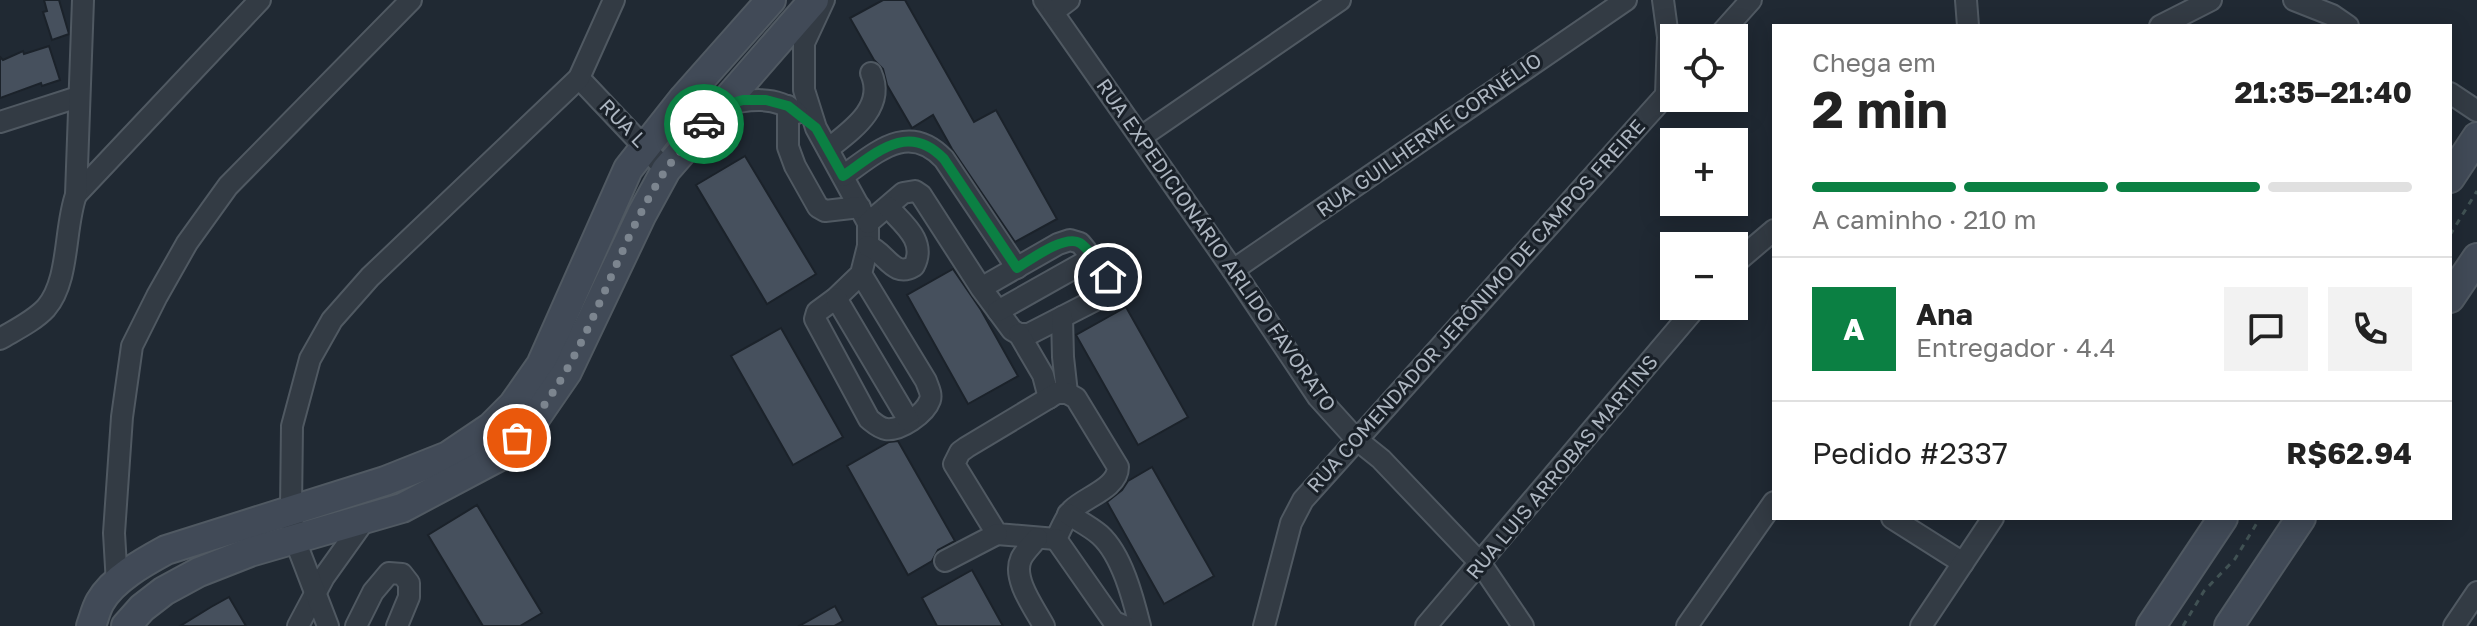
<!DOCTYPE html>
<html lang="pt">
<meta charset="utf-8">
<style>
body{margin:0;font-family:"Golos Text",sans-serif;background:#f2f2f2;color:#222;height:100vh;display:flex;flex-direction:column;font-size:30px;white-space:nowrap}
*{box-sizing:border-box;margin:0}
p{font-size:26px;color:#767676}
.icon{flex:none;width:44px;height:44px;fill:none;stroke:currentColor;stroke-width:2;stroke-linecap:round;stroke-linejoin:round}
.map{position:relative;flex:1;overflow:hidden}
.drawer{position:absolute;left:1772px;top:24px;width:680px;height:496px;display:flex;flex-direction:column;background:#fff;border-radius:0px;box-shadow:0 4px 20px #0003}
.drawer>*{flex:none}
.controls{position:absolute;left:1660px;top:24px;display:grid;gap:16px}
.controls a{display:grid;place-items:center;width:88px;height:88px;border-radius:0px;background:#fff;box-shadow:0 4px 20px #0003;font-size:40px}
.pin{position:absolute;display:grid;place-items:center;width:68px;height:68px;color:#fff;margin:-34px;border:4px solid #fff;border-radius:50%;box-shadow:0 2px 8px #0007}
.courier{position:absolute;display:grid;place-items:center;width:80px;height:80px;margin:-40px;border:6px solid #0b8043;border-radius:50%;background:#fff;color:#222;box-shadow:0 2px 10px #0007}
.overview em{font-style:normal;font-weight:700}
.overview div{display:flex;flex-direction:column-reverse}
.overview{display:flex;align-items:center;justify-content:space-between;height:136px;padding:0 40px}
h1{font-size:52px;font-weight:700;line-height:60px}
.bar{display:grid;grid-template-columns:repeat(4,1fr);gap:12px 8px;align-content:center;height:96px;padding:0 40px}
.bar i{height:10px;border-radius:6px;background:#e0e0e0}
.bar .current{background:#0b8043}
.bar p{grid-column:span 4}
.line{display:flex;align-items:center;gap:20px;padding:0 40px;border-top:2px solid #e0e0e0}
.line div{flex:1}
.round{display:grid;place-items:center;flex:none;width:84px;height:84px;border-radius:0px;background:#f2f2f2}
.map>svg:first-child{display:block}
.building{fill:#46505d;stroke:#1b222a;stroke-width:2}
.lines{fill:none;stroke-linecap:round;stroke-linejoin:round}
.street-casing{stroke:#505962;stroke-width:24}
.secondary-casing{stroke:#505962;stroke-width:32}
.path{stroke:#415254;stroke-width:3;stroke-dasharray:6 6;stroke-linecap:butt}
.street{stroke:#333b44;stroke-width:20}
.secondary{stroke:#414a57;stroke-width:28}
.done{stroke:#7c858f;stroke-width:8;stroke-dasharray:0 14.4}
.route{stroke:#0b8043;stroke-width:10}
.labels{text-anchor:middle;stroke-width:6;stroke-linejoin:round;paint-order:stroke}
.street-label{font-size:20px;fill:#adb6c1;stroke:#192028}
</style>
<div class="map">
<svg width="2477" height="626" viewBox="0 0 2477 626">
<rect width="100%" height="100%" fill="#202933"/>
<g class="building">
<path d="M44 0H59L69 34 52 40 43 12 47 11Z"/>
<path d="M883 0H905L974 122 996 110 1057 219 1015 242 952 149 933 115 912 128 887 85 883 69 874 60 850 18Z"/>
<path d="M49 46 60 80 42 86 41 83 0 98V57L3 60 23 51 24 54Z"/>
<path d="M745 156 816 274 767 304 696 185Z"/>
<path d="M953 269 981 310 1018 376 968 404 907 295Z"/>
<path d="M1126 307 1188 417 1138 445 1076 335Z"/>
<path d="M781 328 843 437 793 465 731 356Z"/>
<path d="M898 441 955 541 938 550 932 561 908 575 847 466 889 442Z"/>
<path d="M1152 467 1214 576 1164 604 1107 502 1122 490 1128 481Z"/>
<path d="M477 505 542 613 520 626H483L428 535Z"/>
<path d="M972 570 1003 626H937L922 598Z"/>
<path d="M229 597 246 626H180L211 607Z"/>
<path d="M835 606 843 621 834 626H799Z"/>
</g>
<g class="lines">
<defs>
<g id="street">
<path d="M824 0 804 43V90L816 128 868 223V246L861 274 836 298 817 312 815 319 869 419C874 423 879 428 886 429 900 431 925 414 930 400 932 394 928 387 926 381L861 274"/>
<path d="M1044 0 1233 270 1318 397 1356 439 1381 459 1481 564 1523 626"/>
<path d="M1663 0 1668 37 1666 95"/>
<path d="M1966 0 1968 26"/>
<path d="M2294 0 2332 15 2348 26"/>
<path d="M1053 12 1069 0"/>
<path d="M2160 26 2211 0"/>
<path d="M1717 38 1751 0"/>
<path d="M579 78 666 170"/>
<path d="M2450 93 2477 111"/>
<path d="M721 106C747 99 776 95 797 113"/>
<path d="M788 106V147L795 166 818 207 825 211 860 207"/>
<path d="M0 122 78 97"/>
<path d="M1141 137 1340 0"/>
<path d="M828 149C852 130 886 107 871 73"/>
<path d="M843 176C876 153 908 121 944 159L1017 268"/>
<path d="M76 195 260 0"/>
<path d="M868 223 903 193 915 191 921 195 981 288 1012 330 1019 334H1029L1105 295 1108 287V277L1080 243 1070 240 1058 244 981 288"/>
<path d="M868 246C886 252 893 279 914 266 927 241 903 224 888 207"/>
<path d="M1734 264 1774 230"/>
<path d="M1233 270 1626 0"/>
<path d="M836 298 909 421"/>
<path d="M998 311 1092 258"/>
<path d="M1062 317 1063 357 1067 393"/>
<path d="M1019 334 1043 375 1049 398"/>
<path d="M0 339C15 330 34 321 46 308 70 280 64 228 76 195L83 0"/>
<path d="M1057 393H1067L1076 398 1118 467C1118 488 1085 497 1072 510 1065 518 1061 529 1056 539L997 534 954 464 960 452 967 447Z"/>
<path d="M1068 514C1079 521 1091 527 1100 535 1122 555 1133 598 1140 626"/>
<path d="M1892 518 1963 563"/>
<path d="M1037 538C1032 545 1024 552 1021 559 1012 579 1035 609 1044 626"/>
<path d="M1056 539 1114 622 1124 626"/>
<path d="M945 561 997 534"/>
<path d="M117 584 114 533 122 417 132 346 157 296 187 243 228 186 411 0"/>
<path d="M298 626 324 577 364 521"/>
<path d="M328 626 295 540 291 509 292 426 310 359 332 320 370 277 579 78 614 0"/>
<path d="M356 626 373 592 389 573 402 574 409 583V597L397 626"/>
<path d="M1264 626 1291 523 1303 500 1674 86"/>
<path d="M1426 626 1697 306"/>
<path d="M1687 626 1774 502"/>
<path d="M1921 626 1993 518"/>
<path d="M2454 626 2477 592"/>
</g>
<g id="secondary">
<path d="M2450 178 2477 137"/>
<path d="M2450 298 2477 258"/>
<path d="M91 626C94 618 96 609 100 602 113 579 144 562 166 550L385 481 448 456 491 427 513 405 541 365 628 169 684 98 771 0"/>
<path d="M126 626 142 608 164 591 199 572 250 552 402 508 500 456 534 420 567 372 642 214 666 170 814 0"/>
<path d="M2151 626 2223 518"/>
<path d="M2229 626 2301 518"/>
</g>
</defs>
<use href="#street" class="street-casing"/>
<use href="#secondary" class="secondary-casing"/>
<g class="path">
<path d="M2450 235 2477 191"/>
<path d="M2183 626 2204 591 2235 559 2260 518"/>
</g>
<use href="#street" class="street"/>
<use href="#secondary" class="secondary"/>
</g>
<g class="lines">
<path class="done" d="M517 438C589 363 609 257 665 171 676 155 692 139 704 124"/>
<path class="route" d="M704 124 718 107 743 100H766L788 106 816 128 843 176C876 153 908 121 944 159L1017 268C1030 260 1065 234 1080 243 1090 249 1100 268 1108 277"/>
</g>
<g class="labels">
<g class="street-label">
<text transform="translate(623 123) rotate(46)" y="7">RUA L</text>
<text transform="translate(1429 135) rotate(-35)" y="7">RUA GUILHERME CORNÉLIO</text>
<text transform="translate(1216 245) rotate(55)" y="7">RUA EXPEDICIONÁRIO ARLIDO FAVORATO</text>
<text transform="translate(1476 306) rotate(-48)" y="7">RUA COMENDADOR JERÔNIMO DE CAMPOS FREIRE</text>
<text transform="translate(1562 467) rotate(-50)" y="7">RUA LUIS ARROBAS MARTINS</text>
</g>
</g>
</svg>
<div class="controls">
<a><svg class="icon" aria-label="locate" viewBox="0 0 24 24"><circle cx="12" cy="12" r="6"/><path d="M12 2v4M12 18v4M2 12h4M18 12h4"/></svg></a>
<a>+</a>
<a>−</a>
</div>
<div class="pin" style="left:517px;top:438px;background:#ea580c"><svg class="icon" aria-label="bag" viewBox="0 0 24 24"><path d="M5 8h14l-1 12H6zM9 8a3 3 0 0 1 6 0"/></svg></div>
<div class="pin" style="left:1108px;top:277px;background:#1f2937"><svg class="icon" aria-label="home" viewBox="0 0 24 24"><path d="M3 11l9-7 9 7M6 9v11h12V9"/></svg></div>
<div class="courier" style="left:704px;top:124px"><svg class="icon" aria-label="car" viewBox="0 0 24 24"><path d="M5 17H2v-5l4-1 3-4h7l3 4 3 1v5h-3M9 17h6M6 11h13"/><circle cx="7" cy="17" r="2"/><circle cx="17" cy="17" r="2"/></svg></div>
<section class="drawer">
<div class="overview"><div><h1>2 min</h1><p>Chega em</p></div><em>21:35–21:40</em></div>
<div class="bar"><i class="current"></i><i class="current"></i><i class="current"></i><i></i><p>A caminho · 210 m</p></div>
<div class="line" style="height:144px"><b class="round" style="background:#0b8043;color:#fff">A</b><div><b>Ana</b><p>Entregador · 4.4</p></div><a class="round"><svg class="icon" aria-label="chat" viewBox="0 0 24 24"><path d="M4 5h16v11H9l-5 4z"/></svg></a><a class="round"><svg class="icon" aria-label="phone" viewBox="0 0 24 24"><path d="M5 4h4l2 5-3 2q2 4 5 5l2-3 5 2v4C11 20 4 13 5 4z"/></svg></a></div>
<div class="line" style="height:104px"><div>Pedido #2337</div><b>R$62.94</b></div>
</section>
</div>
